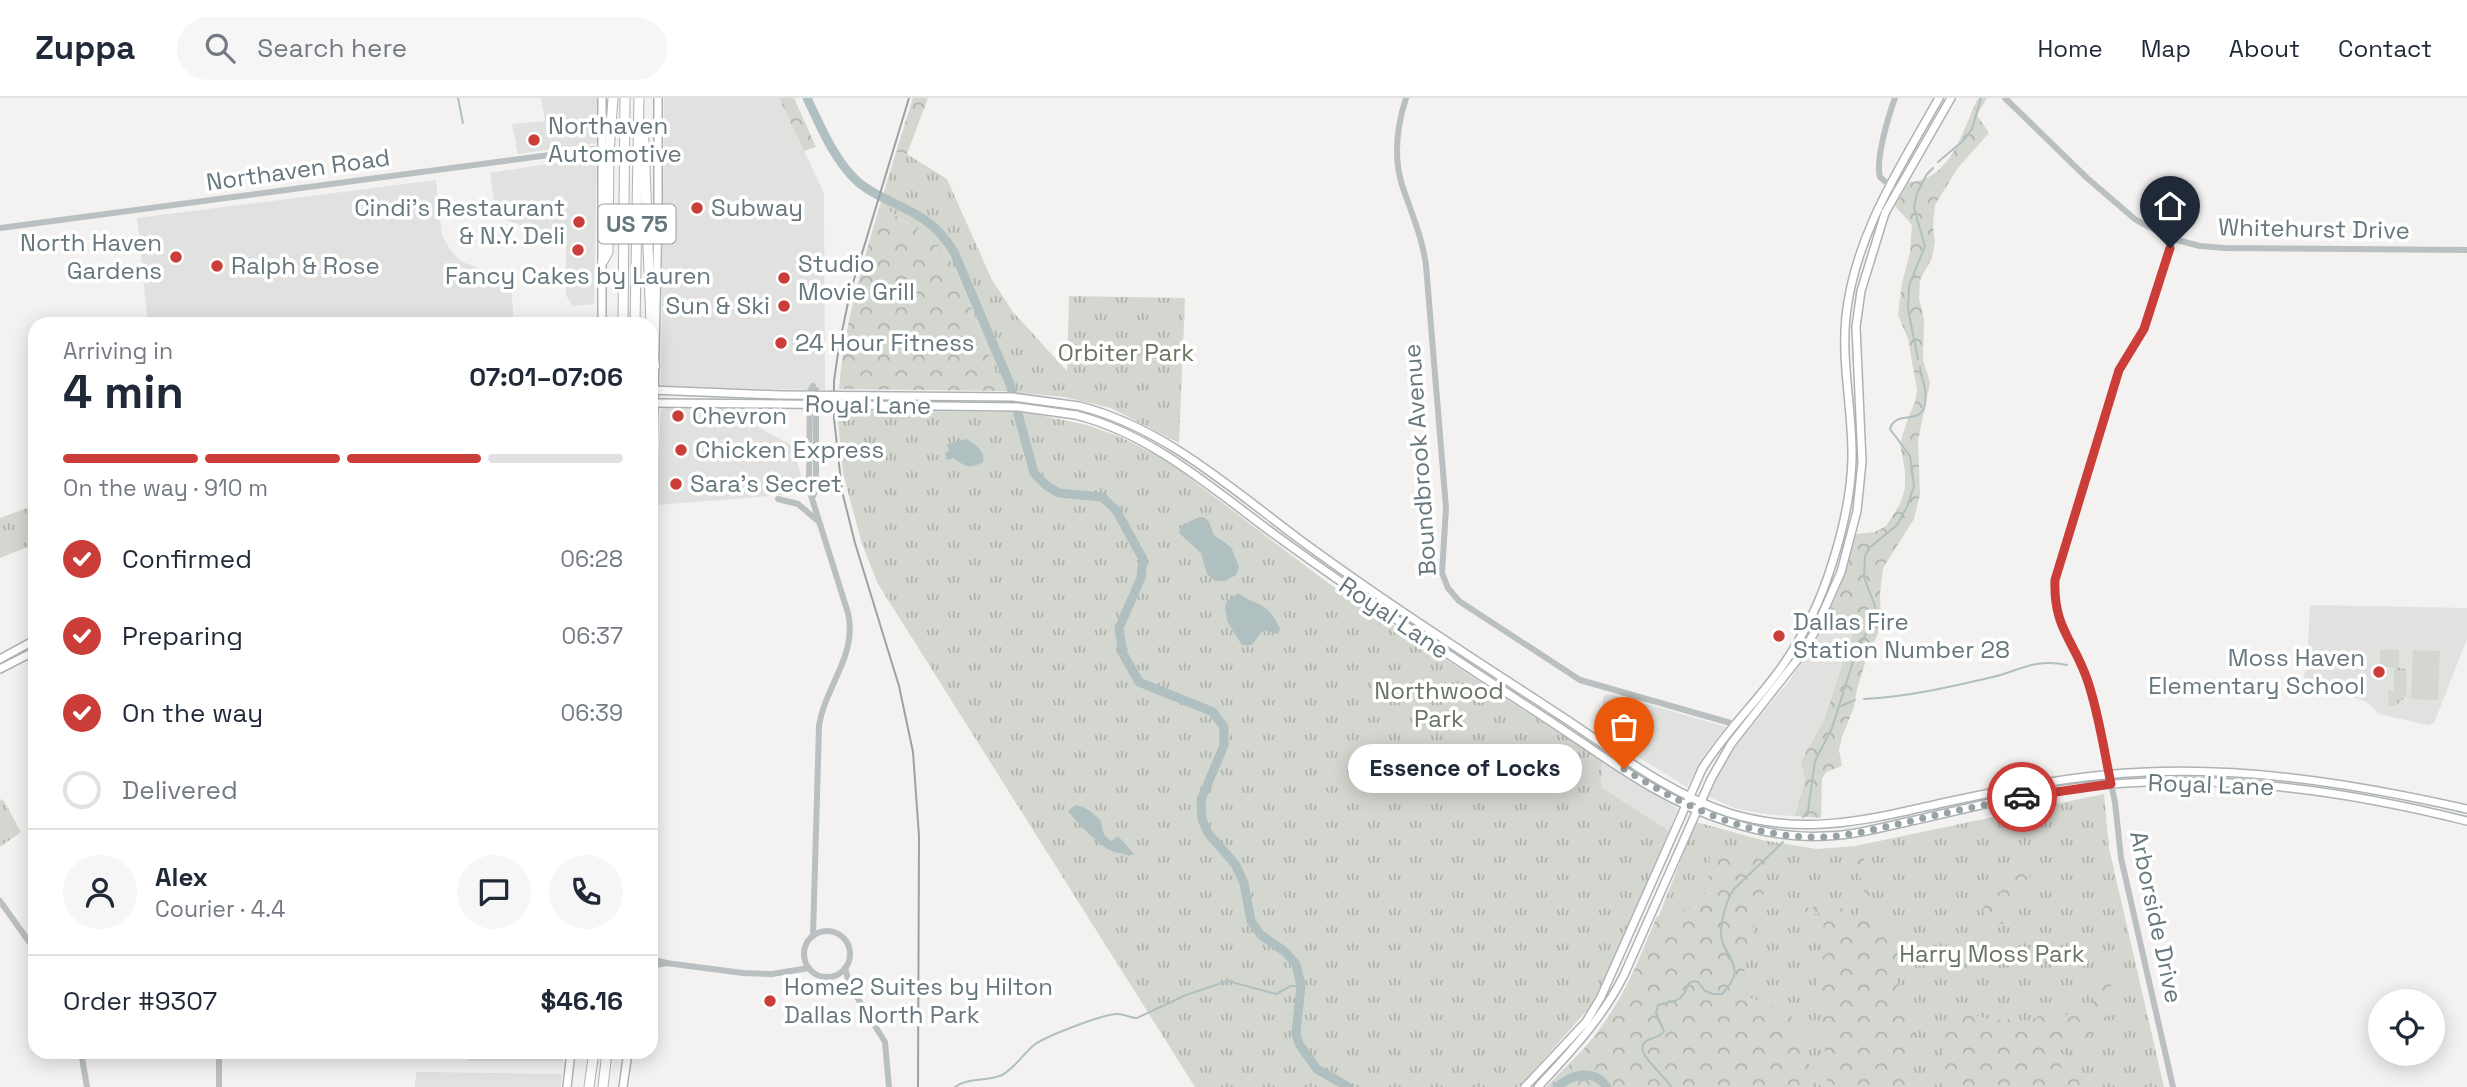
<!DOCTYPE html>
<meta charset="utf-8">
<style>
body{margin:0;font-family:"Space Grotesk",sans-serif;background:#f6f6f7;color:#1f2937;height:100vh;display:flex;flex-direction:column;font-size:26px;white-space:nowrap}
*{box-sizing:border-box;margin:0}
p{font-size:23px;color:#747a83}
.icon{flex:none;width:38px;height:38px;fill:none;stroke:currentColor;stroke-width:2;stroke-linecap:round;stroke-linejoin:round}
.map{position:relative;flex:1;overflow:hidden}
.drawer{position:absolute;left:28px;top:219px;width:630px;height:742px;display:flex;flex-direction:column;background:#fff;border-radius:21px;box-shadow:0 4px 18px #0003}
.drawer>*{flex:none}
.fabs{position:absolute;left:2368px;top:891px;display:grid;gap:14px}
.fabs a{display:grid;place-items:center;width:77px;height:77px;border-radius:50%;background:#fff;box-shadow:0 4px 18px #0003;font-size:35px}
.pin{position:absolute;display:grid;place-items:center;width:60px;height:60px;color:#fff;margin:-72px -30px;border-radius:50% 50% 50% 0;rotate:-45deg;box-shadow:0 0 7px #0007}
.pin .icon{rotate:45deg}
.courier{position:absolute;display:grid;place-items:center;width:70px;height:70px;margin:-35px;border:5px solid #cb3d38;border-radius:50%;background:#fff;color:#222;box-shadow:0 2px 9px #0007}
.bubble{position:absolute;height:49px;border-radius:24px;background:#fff;box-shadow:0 4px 18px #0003;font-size:23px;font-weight:700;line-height:49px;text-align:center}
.headline em{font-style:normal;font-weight:700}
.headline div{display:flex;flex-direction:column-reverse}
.headline{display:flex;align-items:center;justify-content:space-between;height:119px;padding:0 35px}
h1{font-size:46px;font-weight:700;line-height:52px}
.bar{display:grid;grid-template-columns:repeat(4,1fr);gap:10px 7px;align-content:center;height:84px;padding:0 35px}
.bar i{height:9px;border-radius:5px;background:#e0e1e3}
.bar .active{background:#cb3d38}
.bar p{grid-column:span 4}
.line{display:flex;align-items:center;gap:18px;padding:0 35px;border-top:2px solid #e0e1e3}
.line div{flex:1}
.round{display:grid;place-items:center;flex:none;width:74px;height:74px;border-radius:37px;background:#f6f6f7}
ol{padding:0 35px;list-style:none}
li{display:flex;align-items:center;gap:21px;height:77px}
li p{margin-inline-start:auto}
li .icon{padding:7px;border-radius:50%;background:#cb3d38;color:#fff;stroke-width:4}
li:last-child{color:#747a83}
li i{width:38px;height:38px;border:4px solid #e0e1e3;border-radius:50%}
header{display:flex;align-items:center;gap:42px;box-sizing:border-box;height:98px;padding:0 35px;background:#fff;border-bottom:2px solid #e0e1e3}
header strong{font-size:33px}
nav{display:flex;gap:38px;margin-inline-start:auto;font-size:24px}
.search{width:490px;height:63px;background:#f6f6f7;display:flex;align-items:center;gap:18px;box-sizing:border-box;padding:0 24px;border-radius:38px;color:#747a83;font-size:26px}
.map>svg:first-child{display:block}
.built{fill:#e1e2e0}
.grass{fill:url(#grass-tufts)}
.forest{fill:url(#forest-crowns)}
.pitch{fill:#d4d7cf}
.water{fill:#b0bfbf}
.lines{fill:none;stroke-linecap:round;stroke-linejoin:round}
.stream{stroke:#b0bfbf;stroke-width:2}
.river{stroke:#b0bfbf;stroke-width:9}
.secondary-casing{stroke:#adb3b5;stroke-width:10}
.motorway-casing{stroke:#aeb2b4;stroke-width:11}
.tertiary{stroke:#babfc1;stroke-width:6}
.secondary{stroke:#fff;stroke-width:7}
.motorway{stroke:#fff;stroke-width:9}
.tram{stroke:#9ba2a5;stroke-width:2}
.secondary-bridge-casing{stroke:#adb3b5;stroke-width:10;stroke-linecap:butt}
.secondary-bridge{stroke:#fff;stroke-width:7}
.done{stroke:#97a2a5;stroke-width:7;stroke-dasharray:0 12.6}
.route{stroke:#cb3d38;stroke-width:9}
.poi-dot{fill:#cb3d38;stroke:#fff;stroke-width:2.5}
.labels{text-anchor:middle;stroke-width:7;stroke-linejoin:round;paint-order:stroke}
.shield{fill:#fff;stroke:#94a0a4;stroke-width:2}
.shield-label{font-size:23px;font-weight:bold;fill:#66777d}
.poi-label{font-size:24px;fill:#66777d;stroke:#fff;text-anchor:start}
.street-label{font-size:24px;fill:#66777d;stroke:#fff}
.park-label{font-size:24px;fill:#6b7564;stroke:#fff}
</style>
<header>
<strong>Zuppa</strong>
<div class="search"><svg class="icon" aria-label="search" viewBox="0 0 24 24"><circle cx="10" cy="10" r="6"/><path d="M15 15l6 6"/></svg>Search here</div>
<nav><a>Home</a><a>Map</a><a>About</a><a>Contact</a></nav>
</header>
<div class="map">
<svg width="2467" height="989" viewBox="0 0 2467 989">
<defs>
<pattern id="grass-tufts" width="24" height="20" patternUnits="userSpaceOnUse" patternTransform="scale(1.75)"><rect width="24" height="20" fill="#d4d7cf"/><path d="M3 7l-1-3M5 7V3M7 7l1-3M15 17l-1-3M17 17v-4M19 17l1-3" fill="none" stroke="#b0b3ad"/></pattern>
<pattern id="forest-crowns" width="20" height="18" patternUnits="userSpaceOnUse" patternTransform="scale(1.75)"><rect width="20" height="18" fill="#d4d7cf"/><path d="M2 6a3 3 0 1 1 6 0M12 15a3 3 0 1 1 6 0" fill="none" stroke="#b0b3ad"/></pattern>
</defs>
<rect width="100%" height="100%" fill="#f3f2f0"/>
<g class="built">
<path d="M541 0H598L597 45 518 56 512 26 545 23Z"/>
<path d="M664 0H779L824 95 825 292 661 289Z"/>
<path d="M591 59 597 65 594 206 572 208 566 197V144L496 118 490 75Z"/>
<path d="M436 82 442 137 451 153 462 164 502 178 511 187 514 226H148L137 120Z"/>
<path d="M719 308 793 348 806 395 658 407 656 397 661 312 667 309Z"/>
<path d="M2310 507 2467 510V541L2434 625 2428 627 2379 616 2367 604 2303 583 2307 565Z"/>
<path d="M1827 518 1855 528 1824 622 1801 663 1805 682 1795 718 1772 717 1737 711 1709 699V691L1718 673 1741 641 1790 582Z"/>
<path d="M1608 596 1654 608 1726 629 1706 654 1687 689 1602 637 1603 598Z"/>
<path d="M1602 663 1678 711 1669 733 1601 689Z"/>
<path d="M467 954H564L563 963H467Z"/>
<path d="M416 974 562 976 561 989H415Z"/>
</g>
<g class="grass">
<path d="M896 54 907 56 947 81 992 182 1013 214 1067 273 1069 198 1185 200 1179 345 1111 310 1064 299 1002 293 969 203 948 157 919 133 880 107Z"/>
<path d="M837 312 1025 314 1087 327 1118 338 1155 356 1178 371 1328 485 1602 663 1601 689 1669 733 1611 868 1590 909 1519 989H1195L878 486 862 446 843 375Z"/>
<path d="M35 407V446L0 460V420Z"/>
<path d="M2394 569 2406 571 2407 597 2396 608H2389L2388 593H2394Z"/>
<path d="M2104 696 2109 750 2164 989H1546C1566 968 1588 949 1604 925 1644 868 1669 789 1696 724L1762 742 1817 751 1855 748Z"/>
<path d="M0 701 4 703 21 734 0 749Z"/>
</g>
<g class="forest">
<path d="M779 0H794L816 49 804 53Z"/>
<path d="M913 0H928L907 56 896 54Z"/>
<path d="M1978 0H1987L1977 17 1989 35 1957 71 1935 107 1933 128 1935 144 1932 160 1920 182 1919 200 1924 221 1923 262 1930 284 1918 343 1920 396 1914 421 1883 470 1880 496 1881 529 1868 556 1857 591 1854 609 1842 639 1839 652 1842 668 1826 674 1822 681 1821 720 1795 718 1805 682 1801 663 1824 622 1855 528 1827 518 1842 484 1856 436 1875 434 1886 428 1900 406 1905 390V373L1900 346 1907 323 1915 304 1917 292 1908 241 1898 217 1902 185 1910 154 1912 127 1895 108 1909 84C1951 83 1963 31 1978 0Z"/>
<path d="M880 107 919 133 948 157 969 203 1002 293 839 291C844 227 862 168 880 107Z"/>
<path d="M1858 749 1861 751 1871 784 1872 822 1893 832 1899 853 1893 871 1898 884 1895 898 1906 912 1905 922 1919 927 1904 951 1910 965 1907 976 1923 989H1827L1824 937 1816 888 1823 870 1813 868 1810 861 1825 857 1834 847 1823 832 1825 818 1817 815 1806 821 1800 813 1801 809 1811 810 1831 802 1850 817 1847 825 1848 831C1853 824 1860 814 1863 806 1868 786 1851 766 1858 749Z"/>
<path d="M1739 754 1766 763V789L1757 811 1740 896 1789 914 1806 942 1812 989H1548C1563 973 1579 958 1592 942 1622 906 1639 861 1657 818 1674 819 1696 812 1705 795 1710 785 1709 767 1710 756Z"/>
<path d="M2020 768 2030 778 2027 795 2023 793 2017 796 2012 806 2007 807 2009 810 2002 820 2004 827 1995 823 1992 826 1991 834 1986 835 1987 818 1983 813 1984 807 1990 805 1988 799 2001 794V786Z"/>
<path d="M2100 857 2113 876 2121 880 2119 886 2109 888 2105 895V903L2113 904 2118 910 2096 928 2091 927 2092 937 2087 941 2089 946 2081 949 2072 946 2066 939 2052 953 2056 955 2060 954 2068 960C2063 971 2053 974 2050 985L2057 989H1942L1943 938 1945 933H1949L1945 922 1949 914 1957 912 1992 922 2010 921 2029 924 2042 916 2056 930 2058 918 2083 914 2093 906V894L2086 881 2091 877 2100 878 2103 876Z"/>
<path d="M2073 969 2079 971 2085 989H2059L2067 972Z"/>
</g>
<g class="pitch">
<rect x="2380" y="552" width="19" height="17"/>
<path d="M2413 552 2440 553 2438 602 2411 601Z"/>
</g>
<g class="water">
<path d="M966 341C975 346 986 353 983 364 969 372 965 368 953 360L947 362 945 356 949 352 947 346Z"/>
<path d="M1199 419C1211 419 1210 429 1214 437L1231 449 1239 469 1236 477 1225 483H1215L1207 476 1201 455 1179 435 1181 428Z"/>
<path d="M1238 495C1258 509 1268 503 1280 531L1278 536 1263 532 1252 547H1242L1227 523 1225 509 1227 503Z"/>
<path d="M1075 707C1086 708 1093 715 1101 723 1103 732 1102 738 1112 743L1118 738 1134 756 1129 758C1122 754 1118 756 1112 753 1103 751 1073 721 1068 713Z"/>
</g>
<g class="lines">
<g class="stream">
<path d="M458 0 463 25"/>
<path d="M1938 64 1964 42 1972 31 1981 0"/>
<path d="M1918 261 1908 211 1909 188 1925 148 1914 110 1917 95 1927 76 1933 70"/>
<path d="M1864 601C1908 599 1950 589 1993 579 2021 572 2036 560 2067 567"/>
<path d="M1841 608 1855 602"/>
<path d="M1803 719 1808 713 1815 663 1832 630 1856 554 1876 518 1875 508 1864 479 1865 458 1869 450 1897 427 1907 409 1914 388 1910 358 1890 331C1896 308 1930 335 1925 292 1924 284 1921 277 1920 269"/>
<path d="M955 989C969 979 986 984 1002 977 1015 970 1023 956 1034 947 1046 938 1101 917 1116 916 1123 915 1130 920 1137 920L1186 897 1228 883 1276 896 1291 888H1301"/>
<path d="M1671 989C1665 977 1633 954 1645 944 1652 938 1659 941 1664 933L1656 915 1658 907C1676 902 1681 906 1689 885L1694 883 1698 884 1705 893 1713 896H1722C1743 874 1734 868 1723 846 1717 833 1726 802 1734 791L1783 744"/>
</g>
<g class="river">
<path d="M807 0C821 29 834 62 858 84 879 102 908 108 929 125 940 133 947 143 954 154L1010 286 1034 375 1047 388 1059 395 1102 399 1116 412 1143 461 1141 480 1119 530 1123 556 1139 584 1213 614 1224 629V647L1201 702 1202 721 1208 735 1235 766 1244 785 1251 823 1261 837 1284 853 1296 866 1301 888 1296 935 1299 946 1317 971 1348 989"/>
<path d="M1557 989C1572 976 1594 970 1607 989"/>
</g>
<defs>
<g id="secondary">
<path d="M602 226V0"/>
<path d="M651 292 780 297"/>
<path d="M652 305 780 306"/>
<path d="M1079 308C1163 329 1231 390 1299 441 1383 503 1471 559 1558 616 1612 651 1667 695 1729 715 1807 739 1871 721 1947 704 1999 693 2051 682 2104 677 2228 665 2347 684 2467 711"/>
<path d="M1076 317C1154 337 1215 393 1278 439 1366 503 1458 563 1550 623 1606 660 1663 704 1729 724 1760 734 1794 740 1826 738 1857 737 1887 728 1916 722 1971 709 2026 696 2081 689 2212 674 2340 691 2467 723"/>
<path d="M651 432 658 119V0"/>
<path d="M651 526 653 625 651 676"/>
<path d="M0 561 35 542"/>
<path d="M0 571 35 553"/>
<path d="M567 989 571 954"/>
<path d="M623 989 628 954"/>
<path d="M1525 989 1586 924 1601 899 1702 671C1725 634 1756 605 1781 570 1803 539 1821 502 1832 466 1843 432 1851 397 1852 361 1853 314 1841 266 1846 218 1855 137 1900 69 1939 0"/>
<path d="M1538 989C1571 953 1602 921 1624 877L1711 681 1731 646 1801 557 1814 535 1841 474 1857 413 1862 364 1856 229 1861 193 1885 115 1951 0"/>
</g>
<g id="motorway">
<path d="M641 34 644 43 651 226"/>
<path d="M603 163 608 154 609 55 613 0"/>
<path d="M623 226 625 0"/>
<path d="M635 226 639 0"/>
<path d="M651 253 655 268"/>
<path d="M589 989 594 954"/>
<path d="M603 989 607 954"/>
</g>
</defs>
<use href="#secondary" class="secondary-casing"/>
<use href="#motorway" class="motorway-casing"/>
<g class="tertiary">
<path d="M1406 0C1397 28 1393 58 1402 87 1411 114 1422 138 1426 167L1446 410 1442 475 1448 490 1459 503 1580 582 1734 626"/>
<path d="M2005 0 2087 80 2136 122 2173 141 2200 148 2225 150 2467 152"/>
<path d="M1894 91 1880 79C1875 62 1889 16 1895 0"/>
<path d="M0 130 602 50"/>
<path d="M2173 141 2144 231 2119 272 2058 469 2055 482 2056 510 2061 529 2084 572 2093 603 2115 704 2121 760 2173 989"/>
<path d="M813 288 810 293 809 391 848 515C858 557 825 588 819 628L813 838"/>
<path d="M813 398 816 391V292"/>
<path d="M778 401 798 406 818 423"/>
<path d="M0 803 35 852"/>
<circle cx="827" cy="856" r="23"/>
<path d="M651 861 666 865 743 875 772 876 809 870"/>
<path d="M651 868 666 865"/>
<path d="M845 870 850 888 885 944 889 989"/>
<path d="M81 954 87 989"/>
<path d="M219 989V954"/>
</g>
<use href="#secondary" class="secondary"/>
<use href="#motorway" class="motorway"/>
<path class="tram" d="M909 0 850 195 839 248 834 283V320L842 393 855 445 899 588 913 654 919 738 918 989"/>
<defs>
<g id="secondary-bridge">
<path d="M780 297 1013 299 1079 308"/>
<path d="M780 306 1018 309 1076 317"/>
</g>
</defs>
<use href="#secondary-bridge" class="secondary-bridge-casing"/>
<use href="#secondary-bridge" class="secondary-bridge"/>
</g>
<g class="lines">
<path class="done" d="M1624 671C1685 709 1749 741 1823 739 1851 738 1879 730 1907 724 1945 715 1983 707 2022 699"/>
<path class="route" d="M2022 699 2111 686C2104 652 2099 617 2088 584 2075 543 2053 531 2055 482L2119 272 2144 231 2170 150"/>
</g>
<g class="poi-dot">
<circle cx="534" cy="42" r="7"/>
<circle cx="697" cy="110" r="7"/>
<circle cx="579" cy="124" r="7"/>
<circle cx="578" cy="152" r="7"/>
<circle cx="176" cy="159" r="7"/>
<circle cx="217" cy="168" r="7"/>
<circle cx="784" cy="180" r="7"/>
<circle cx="784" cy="208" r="7"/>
<circle cx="781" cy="245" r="7"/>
<circle cx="678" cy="318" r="7"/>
<circle cx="681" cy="352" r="7"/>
<circle cx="676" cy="386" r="7"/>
<circle cx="1779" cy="538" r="7"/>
<circle cx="2379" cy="574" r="7"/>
<circle cx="770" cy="903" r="7"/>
</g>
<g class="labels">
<rect class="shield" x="598.5" y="106.5" width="77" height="39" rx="5"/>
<g class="shield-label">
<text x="637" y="134">US 75</text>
</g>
<g class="poi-label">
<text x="548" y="36">Northaven<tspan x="548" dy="28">Automotive</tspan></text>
<text x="565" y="118" text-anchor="end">Cindi's Restaurant<tspan x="565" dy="28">&amp; N.Y. Deli</tspan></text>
<text x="711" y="118">Subway</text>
<text x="162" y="153" text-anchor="end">North Haven<tspan x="162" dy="28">Gardens</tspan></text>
<text x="798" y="174">Studio<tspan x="798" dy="28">Movie Grill</tspan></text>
<text x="231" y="176">Ralph &amp; Rose</text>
<text x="578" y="186" text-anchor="middle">Fancy Cakes by Lauren</text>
<text x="770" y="216" text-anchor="end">Sun &amp; Ski</text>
<text x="795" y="253">24 Hour Fitness</text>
<text x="692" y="326">Chevron</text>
<text x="695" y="360">Chicken Express</text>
<text x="690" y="394">Sara's Secret</text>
<text x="1793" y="532">Dallas Fire<tspan x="1793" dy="28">Station Number 28</tspan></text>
<text x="2365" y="568" text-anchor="end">Moss Haven<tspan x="2365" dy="28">Elementary School</tspan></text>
<text x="784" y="897">Home2 Suites by Hilton<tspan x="784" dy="28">Dallas North Park</tspan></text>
</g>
<g class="street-label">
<text transform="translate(298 72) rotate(-8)" y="8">Northaven Road</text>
<text transform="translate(2314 131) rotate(1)" y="8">Whitehurst Drive</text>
<text transform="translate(868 307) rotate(1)" y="8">Royal Lane</text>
<text transform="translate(1420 362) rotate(-94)" y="8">Boundbrook Avenue</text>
<text transform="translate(1394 520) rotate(34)" y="8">Royal Lane</text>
<text transform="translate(2211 687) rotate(2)" y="8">Royal Lane</text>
<text transform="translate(2156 819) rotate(78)" y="8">Arborside Drive</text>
</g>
<g class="park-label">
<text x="1126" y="263">Orbiter Park</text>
<text x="1439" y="601">Northwood<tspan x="1439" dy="28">Park</tspan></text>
<text x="1992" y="864">Harry Moss Park</text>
</g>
</g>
</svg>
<div class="fabs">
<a><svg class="icon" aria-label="locate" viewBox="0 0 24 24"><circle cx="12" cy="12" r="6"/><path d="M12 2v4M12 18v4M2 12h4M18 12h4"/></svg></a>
</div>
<div class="pin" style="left:1624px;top:671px;background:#ea580c"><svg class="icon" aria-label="bag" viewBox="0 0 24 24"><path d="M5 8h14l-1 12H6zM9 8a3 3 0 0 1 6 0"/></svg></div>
<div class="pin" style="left:2170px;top:150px;background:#1f2937"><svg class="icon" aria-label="home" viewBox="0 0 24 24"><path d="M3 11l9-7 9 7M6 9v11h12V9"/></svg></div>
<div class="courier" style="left:2022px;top:699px"><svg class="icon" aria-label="car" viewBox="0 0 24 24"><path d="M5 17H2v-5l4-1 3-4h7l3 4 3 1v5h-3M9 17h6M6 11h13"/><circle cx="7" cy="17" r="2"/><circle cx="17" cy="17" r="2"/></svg></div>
<div class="bubble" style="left:1348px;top:646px;width:234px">Essence of Locks</div>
<section class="drawer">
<div class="headline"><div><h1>4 min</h1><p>Arriving in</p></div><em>07:01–07:06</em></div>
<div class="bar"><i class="active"></i><i class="active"></i><i class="active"></i><i></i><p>On the way · 910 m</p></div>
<ol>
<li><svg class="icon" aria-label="check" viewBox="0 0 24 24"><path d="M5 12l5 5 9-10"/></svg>Confirmed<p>06:28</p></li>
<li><svg class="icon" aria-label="check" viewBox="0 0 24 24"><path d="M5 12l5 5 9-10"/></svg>Preparing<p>06:37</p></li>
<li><svg class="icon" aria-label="check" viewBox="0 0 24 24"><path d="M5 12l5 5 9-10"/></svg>On the way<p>06:39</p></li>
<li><i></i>Delivered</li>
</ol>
<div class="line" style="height:126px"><a class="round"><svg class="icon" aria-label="person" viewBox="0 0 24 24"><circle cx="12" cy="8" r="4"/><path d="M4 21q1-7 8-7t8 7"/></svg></a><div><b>Alex</b><p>Courier · 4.4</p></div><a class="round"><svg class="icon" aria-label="chat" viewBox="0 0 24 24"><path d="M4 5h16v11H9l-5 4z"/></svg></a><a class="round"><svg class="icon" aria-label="phone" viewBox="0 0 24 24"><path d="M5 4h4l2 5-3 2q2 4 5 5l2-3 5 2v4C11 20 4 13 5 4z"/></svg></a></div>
<div class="line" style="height:91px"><div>Order #9307</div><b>$46.16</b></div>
</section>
</div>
